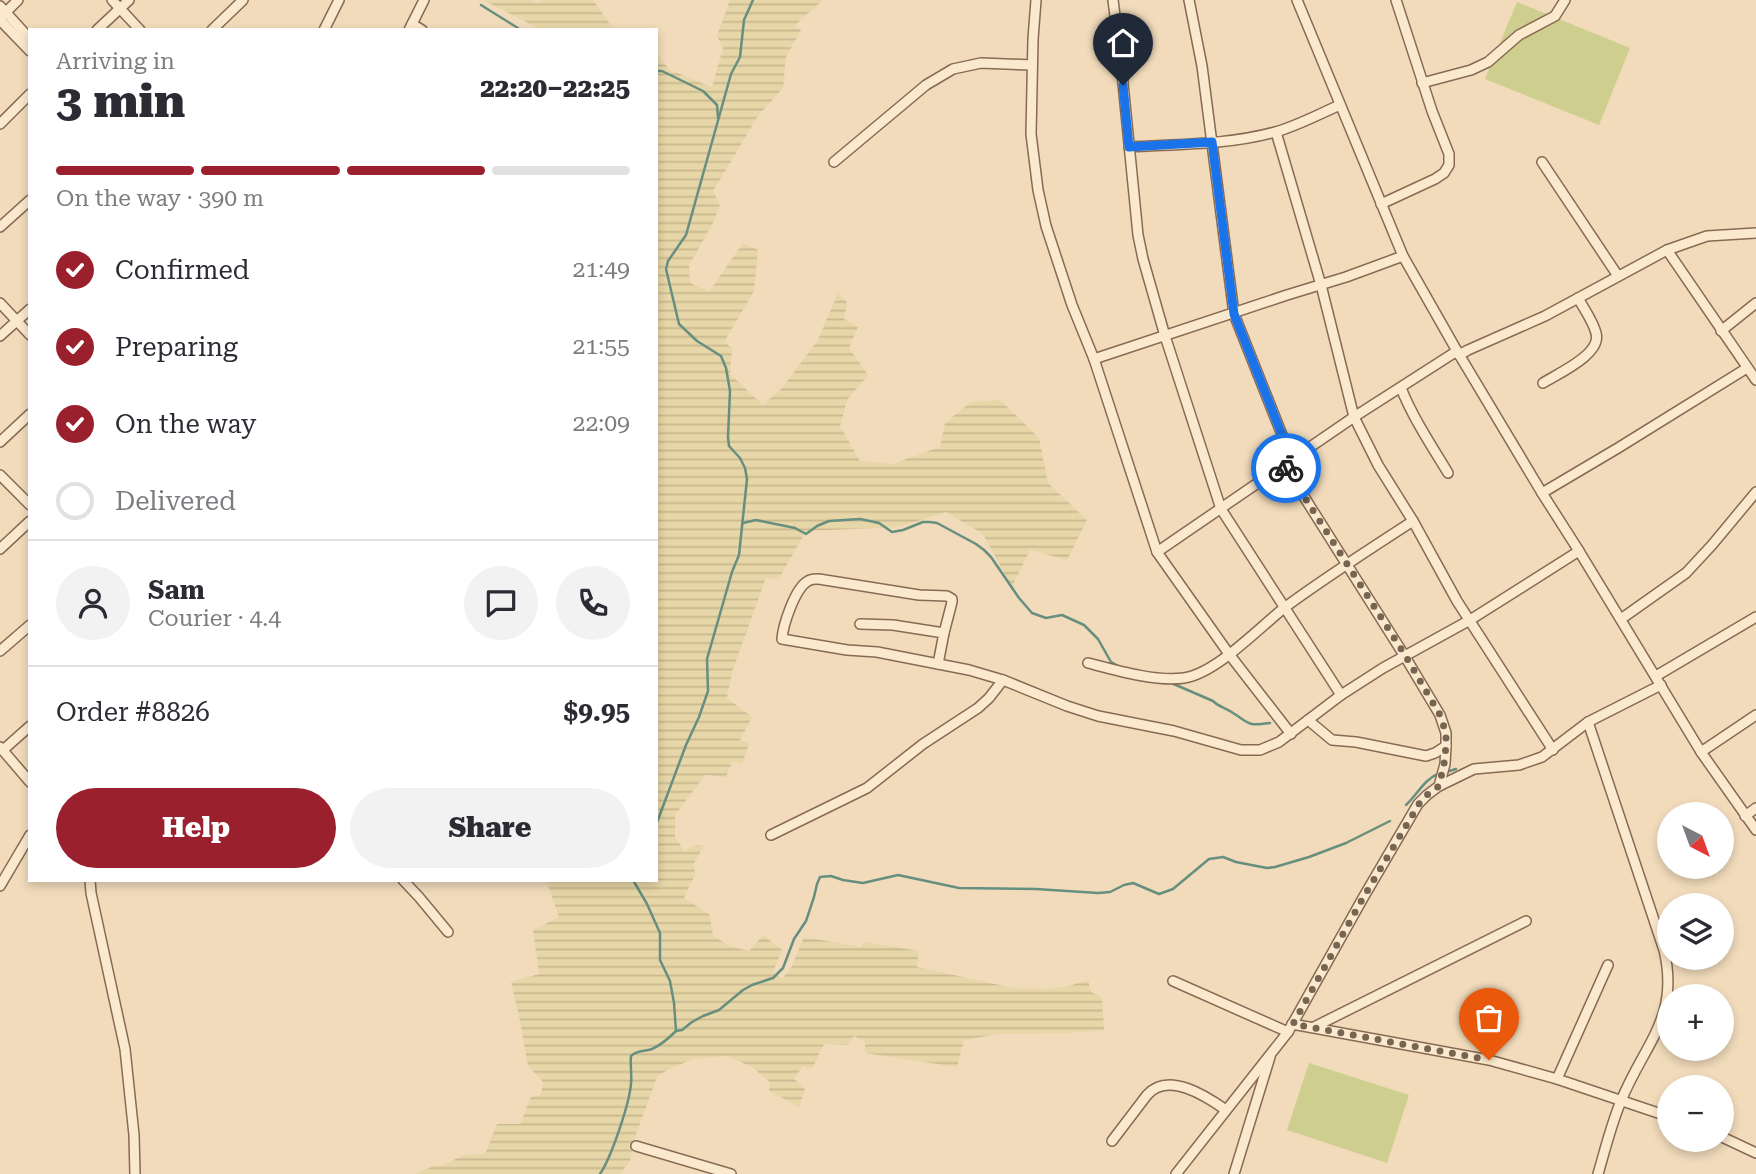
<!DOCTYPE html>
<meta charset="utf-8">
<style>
body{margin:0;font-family:"Roboto Serif",serif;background:#f2f2f3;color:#2b2b33;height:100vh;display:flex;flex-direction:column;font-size:26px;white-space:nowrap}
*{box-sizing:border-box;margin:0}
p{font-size:23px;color:#7c7c81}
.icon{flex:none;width:38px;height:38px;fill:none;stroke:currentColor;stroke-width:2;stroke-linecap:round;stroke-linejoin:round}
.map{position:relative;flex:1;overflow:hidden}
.panel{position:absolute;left:28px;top:28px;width:630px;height:854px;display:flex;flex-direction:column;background:#fff;border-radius:0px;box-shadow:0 4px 10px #0003}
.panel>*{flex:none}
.needle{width:46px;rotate:139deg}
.tools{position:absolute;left:1657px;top:802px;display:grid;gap:14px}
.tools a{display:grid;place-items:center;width:77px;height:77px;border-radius:50%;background:#fff;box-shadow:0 4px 10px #0003;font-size:35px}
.pin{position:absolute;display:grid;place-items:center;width:60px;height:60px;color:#fff;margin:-72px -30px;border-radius:50% 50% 50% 0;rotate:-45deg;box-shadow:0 0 7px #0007}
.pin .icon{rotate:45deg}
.courier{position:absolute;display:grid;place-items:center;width:70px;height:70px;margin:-35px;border:5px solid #1a73e8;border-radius:50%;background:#fff;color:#222;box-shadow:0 2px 9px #0007}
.overview em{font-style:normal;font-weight:800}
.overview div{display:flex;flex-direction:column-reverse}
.overview{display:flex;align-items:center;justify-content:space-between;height:119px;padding:0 28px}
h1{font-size:46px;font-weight:800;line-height:52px}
.bar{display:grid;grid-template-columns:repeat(4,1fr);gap:10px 7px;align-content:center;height:84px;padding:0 28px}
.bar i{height:9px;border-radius:5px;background:#e1e1e2}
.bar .active{background:#9b202d}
.bar p{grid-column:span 4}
.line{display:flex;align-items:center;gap:18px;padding:0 28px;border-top:2px solid #e1e1e2}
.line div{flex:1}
.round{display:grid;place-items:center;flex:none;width:74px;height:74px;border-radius:37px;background:#f2f2f3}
ol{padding:0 28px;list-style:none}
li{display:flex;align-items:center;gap:21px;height:77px}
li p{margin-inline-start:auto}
li .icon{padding:7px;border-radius:50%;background:#9b202d;color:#fff;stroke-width:4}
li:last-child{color:#7c7c81}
li i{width:38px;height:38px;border:4px solid #e1e1e2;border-radius:50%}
.action{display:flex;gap:14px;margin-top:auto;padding:14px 28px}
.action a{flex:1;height:80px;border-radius:42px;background:#9b202d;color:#fff;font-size:28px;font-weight:800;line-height:80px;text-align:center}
.action a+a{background:#f2f2f3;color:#2b2b33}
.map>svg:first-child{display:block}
.farmland{fill:url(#farmland-rules)}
.green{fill:#cecf8e}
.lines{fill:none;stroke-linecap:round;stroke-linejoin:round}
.stream{stroke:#678f80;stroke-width:2.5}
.minor-casing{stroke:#886a54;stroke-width:12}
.minor{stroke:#fbe9ce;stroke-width:9}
.done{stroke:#776552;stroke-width:7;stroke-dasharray:0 12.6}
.route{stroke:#1a73e8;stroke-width:9}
</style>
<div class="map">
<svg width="1756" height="1174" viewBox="0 0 1756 1174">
<defs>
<pattern id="farmland-rules" width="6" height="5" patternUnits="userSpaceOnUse" patternTransform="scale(1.75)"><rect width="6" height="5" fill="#e7d6a7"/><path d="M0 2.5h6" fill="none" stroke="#c7b88f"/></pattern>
</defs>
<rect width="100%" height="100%" fill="#f1dbbb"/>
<g class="farmland">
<path d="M483 0H529L539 3 542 0H593L614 30H542Z"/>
<path d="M730 0H823L794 26 801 30 786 57 783 88 758 116 713 191 720 205 712 225 689 265 690 283 709 292 743 243 758 250 754 291 724 342 732 348 730 374 763 405 782 388 818 340 838 293 847 302 844 319 858 327 849 348 868 375 847 400 840 426 860 461 893 464 940 447 945 423 971 402 1000 400 1039 438 1048 483 1087 520 1067 560 1030 550 1012 587 983 534 946 512 899 527 806 531 778 580 766 578 732 672 727 698 752 717 740 740 749 744 742 764 732 762 726 777 705 775 675 815V837L684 851 696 845 704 846 694 863 695 875 684 898 710 915 713 936 730 946 749 951 763 935 782 950 773 972 782 979 791 968 804 937 861 947 865 942 919 951 917 967 1013 988 1045 989 1069 986 1088 980 1091 992 1102 997 1104 1030 1066 1033 998 1034 964 1040 957 1067 865 1053V1042L854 1036 847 1045 824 1044 812 1069 803 1066 794 1079 805 1089 799 1107 769 1091 770 1082 752 1067 727 1056 693 1059 667 1070 657 1077 634 1140 630 1161 620 1174H415L434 1166 444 1165 464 1155 485 1154 497 1124H520L531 1097 541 1095 543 1082 528 1066 520 1021 511 982 539 974 533 930 559 917 546 880H656V54L670 70 712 87 723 48 717 36Z"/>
</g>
<g class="green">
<path d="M1517 2 1630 48 1599 125 1485 79Z"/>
<path d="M1309 1063 1409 1095 1387 1163 1287 1130Z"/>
</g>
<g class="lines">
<g class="stream">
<path d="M481 5 521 30"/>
<path d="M656 71H662L703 91 717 105 718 118"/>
<path d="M743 523 756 520 795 528 806 534 817 526 829 521 860 519 879 523 892 532 903 530 923 522H930L937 523 976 544 984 550 991 557 1019 598 1032 613 1046 618 1062 615 1084 625 1098 639 1111 662 1120 667"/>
<path d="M1169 682 1213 701C1219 707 1226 708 1233 713 1251 724 1246 726 1270 723"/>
<path d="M1446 772 1456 769"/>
<path d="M1406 805C1418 794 1424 779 1440 773"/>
<path d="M656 825 686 745 699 717 708 691 707 659 732 572 739 555 747 479 745 468 740 458 729 446 728 437 730 391 726 368 721 356 697 341 679 324 666 269 668 261 686 235 731 74 740 57 744 20 753 0"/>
<path d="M676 1031 682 1030 692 1022 703 1016 719 1010 743 990 752 985 773 978 783 968 794 939 806 921 814 897 817 884 820 877 831 876 843 880 863 883 898 875 959 888 1036 889 1098 893 1110 892 1124 885 1133 883 1159 894 1173 889 1209 859 1223 857 1236 862 1267 868 1275 867 1309 857 1346 843 1390 821"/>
<path d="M600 1174C611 1158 629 1105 631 1084 632 1075 630 1066 631 1056 638 1049 644 1052 652 1049 661 1045 669 1038 676 1031L674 1003 670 981 660 960V933L647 904 633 880"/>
</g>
<defs>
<g id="minor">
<path d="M112 0 140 30"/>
<path d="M1036 0 1033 39 1031 134 1038 190 1046 226 1072 305 1094 359 1157 552 1229 654 1291 734"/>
<path d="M1113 0 1121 63 1138 235 1143 259 1165 336 1221 509 1341 695"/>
<path d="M1189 0 1202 66 1234 314 1292 460"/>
<path d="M1297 0 1403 256 1457 351 1542 493 1579 551 1701 752 1756 830"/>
<path d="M0 6 30 39"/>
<path d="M2 16 18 0"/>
<path d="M0 20 30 51"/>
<path d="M412 24 422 30"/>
<path d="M97 30 129 0"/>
<path d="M212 30 243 0"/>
<path d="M324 30 339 0"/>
<path d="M409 30 424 0"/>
<path d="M1422 83 1471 70 1488 62 1519 35 1555 16 1565 0"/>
<path d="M0 124 30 94"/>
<path d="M1276 132 1321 285 1354 417 1378 465 1413 521 1457 601 1553 750"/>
<path d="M1129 147C1177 144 1228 145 1275 132 1297 126 1319 114 1340 105"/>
<path d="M834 162 926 85 953 69 981 63 1032 65"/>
<path d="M1542 162 1618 276"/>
<path d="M1381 204 1435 179 1444 173 1449 165V154L1432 111 1396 0"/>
<path d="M0 227 30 200"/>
<path d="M1667 250 1756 380"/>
<path d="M0 303 30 335"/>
<path d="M1721 331 1756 303"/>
<path d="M0 336 30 309"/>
<path d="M1459 355 1468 350 1545 316 1667 250 1707 236 1756 233"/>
<path d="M1094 359 1287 295 1346 277 1403 256"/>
<path d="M1543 383C1559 373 1602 354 1596 333 1593 321 1584 309 1578 298"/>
<path d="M1401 388C1413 418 1431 445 1448 473"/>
<path d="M0 442 30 414"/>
<path d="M1284 465 1404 655 1440 715 1446 733V746L1445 764 1439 786"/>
<path d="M0 475 30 505"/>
<path d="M1542 493 1618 448 1747 368"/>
<path d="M0 549 30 521"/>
<path d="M1157 552 1354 417 1457 351"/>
<path d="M1621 619 1686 573 1712 545 1756 492"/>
<path d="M860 624 893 625 944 633 938 664"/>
<path d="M944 633 952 602V599L947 596 919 595 825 580C820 579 813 578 808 581 795 588 783 625 782 639L847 650 877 652 969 670 1003 680 1067 706 1098 716 1174 731 1241 750H1260L1279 742 1341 695 1383 668 1470 620 1579 551"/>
<path d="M0 651 30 625"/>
<path d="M1088 663C1115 670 1156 682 1184 678 1216 673 1258 629 1284 608 1326 577 1370 549 1413 521"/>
<path d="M1656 676 1756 617"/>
<path d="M1308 720 1332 740 1356 742 1426 756 1435 753 1446 746"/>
<path d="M1588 722 1664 950C1680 1018 1644 1044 1621 1101 1611 1125 1605 1150 1598 1174"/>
<path d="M0 747 30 782"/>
<path d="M3 750 30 726"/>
<path d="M1701 752 1756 715"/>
<path d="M1745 816 1756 808"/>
<path d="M771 835 867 788 923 744 978 708 989 698 1003 680"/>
<path d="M90 880 91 893 125 1049 134 1135 135 1174"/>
<path d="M403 880 419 897 448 932"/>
<path d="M0 886 30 835"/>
<path d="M1173 981 1288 1032"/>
<path d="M1292 1024 1489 1060 1557 1079 1670 1117"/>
<path d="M1314 1027 1526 921"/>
<path d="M1557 1079 1608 965"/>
<path d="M1722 1137 1756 1153"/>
<path d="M1112 1141 1147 1095C1168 1071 1206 1096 1226 1110"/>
<path d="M636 1146 731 1174"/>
<path d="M1176 1174 1288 1032 1363 898 1418 804 1427 795 1439 786 1474 769 1519 765 1542 757 1588 722 1661 685"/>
<path d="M1234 1174 1270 1057"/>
</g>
</defs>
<use href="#minor" class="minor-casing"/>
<use href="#minor" class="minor"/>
</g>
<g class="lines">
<path class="done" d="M1286 468 1405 655 1440 715 1446 733V746L1444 764 1439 786 1427 795 1419 804 1363 898 1293 1024 1489 1060"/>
<path class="route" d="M1123 85 1129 147 1212 142 1234 314 1292 460 1284 465 1286 468"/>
</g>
</svg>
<div class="tools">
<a><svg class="needle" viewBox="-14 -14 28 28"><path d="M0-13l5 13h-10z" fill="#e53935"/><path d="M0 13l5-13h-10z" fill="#7c7c81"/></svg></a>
<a><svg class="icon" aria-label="layers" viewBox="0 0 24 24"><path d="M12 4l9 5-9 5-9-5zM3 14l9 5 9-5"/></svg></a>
<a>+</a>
<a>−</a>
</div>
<div class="pin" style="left:1489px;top:1060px;background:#ea580c"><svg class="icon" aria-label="bag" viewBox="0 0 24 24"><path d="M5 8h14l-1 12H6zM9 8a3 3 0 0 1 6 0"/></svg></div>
<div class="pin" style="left:1123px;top:85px;background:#1f2937"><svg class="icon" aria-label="home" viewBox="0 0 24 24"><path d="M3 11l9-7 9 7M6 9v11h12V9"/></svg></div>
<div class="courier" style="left:1286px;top:468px"><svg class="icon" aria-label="bike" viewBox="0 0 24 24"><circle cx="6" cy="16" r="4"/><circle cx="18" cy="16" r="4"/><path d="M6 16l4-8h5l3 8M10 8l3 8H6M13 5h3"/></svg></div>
<section class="panel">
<div class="overview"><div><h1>3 min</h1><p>Arriving in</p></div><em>22:20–22:25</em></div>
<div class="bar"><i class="active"></i><i class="active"></i><i class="active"></i><i></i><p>On the way · 390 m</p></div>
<ol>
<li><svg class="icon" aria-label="check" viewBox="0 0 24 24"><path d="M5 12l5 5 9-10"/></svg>Confirmed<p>21:49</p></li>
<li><svg class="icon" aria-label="check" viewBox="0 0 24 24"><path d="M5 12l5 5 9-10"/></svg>Preparing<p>21:55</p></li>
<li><svg class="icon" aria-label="check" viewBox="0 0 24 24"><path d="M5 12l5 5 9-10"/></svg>On the way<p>22:09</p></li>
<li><i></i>Delivered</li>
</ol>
<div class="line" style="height:126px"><a class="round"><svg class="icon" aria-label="person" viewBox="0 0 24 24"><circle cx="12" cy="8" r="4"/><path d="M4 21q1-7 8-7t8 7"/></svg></a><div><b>Sam</b><p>Courier · 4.4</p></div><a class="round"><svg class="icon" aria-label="chat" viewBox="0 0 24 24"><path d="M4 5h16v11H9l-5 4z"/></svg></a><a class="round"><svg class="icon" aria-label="phone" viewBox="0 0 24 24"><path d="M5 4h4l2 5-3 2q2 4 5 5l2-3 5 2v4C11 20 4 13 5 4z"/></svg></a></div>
<div class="line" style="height:91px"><div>Order #8826</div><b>$9.95</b></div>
<div class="action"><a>Help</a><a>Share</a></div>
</section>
</div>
